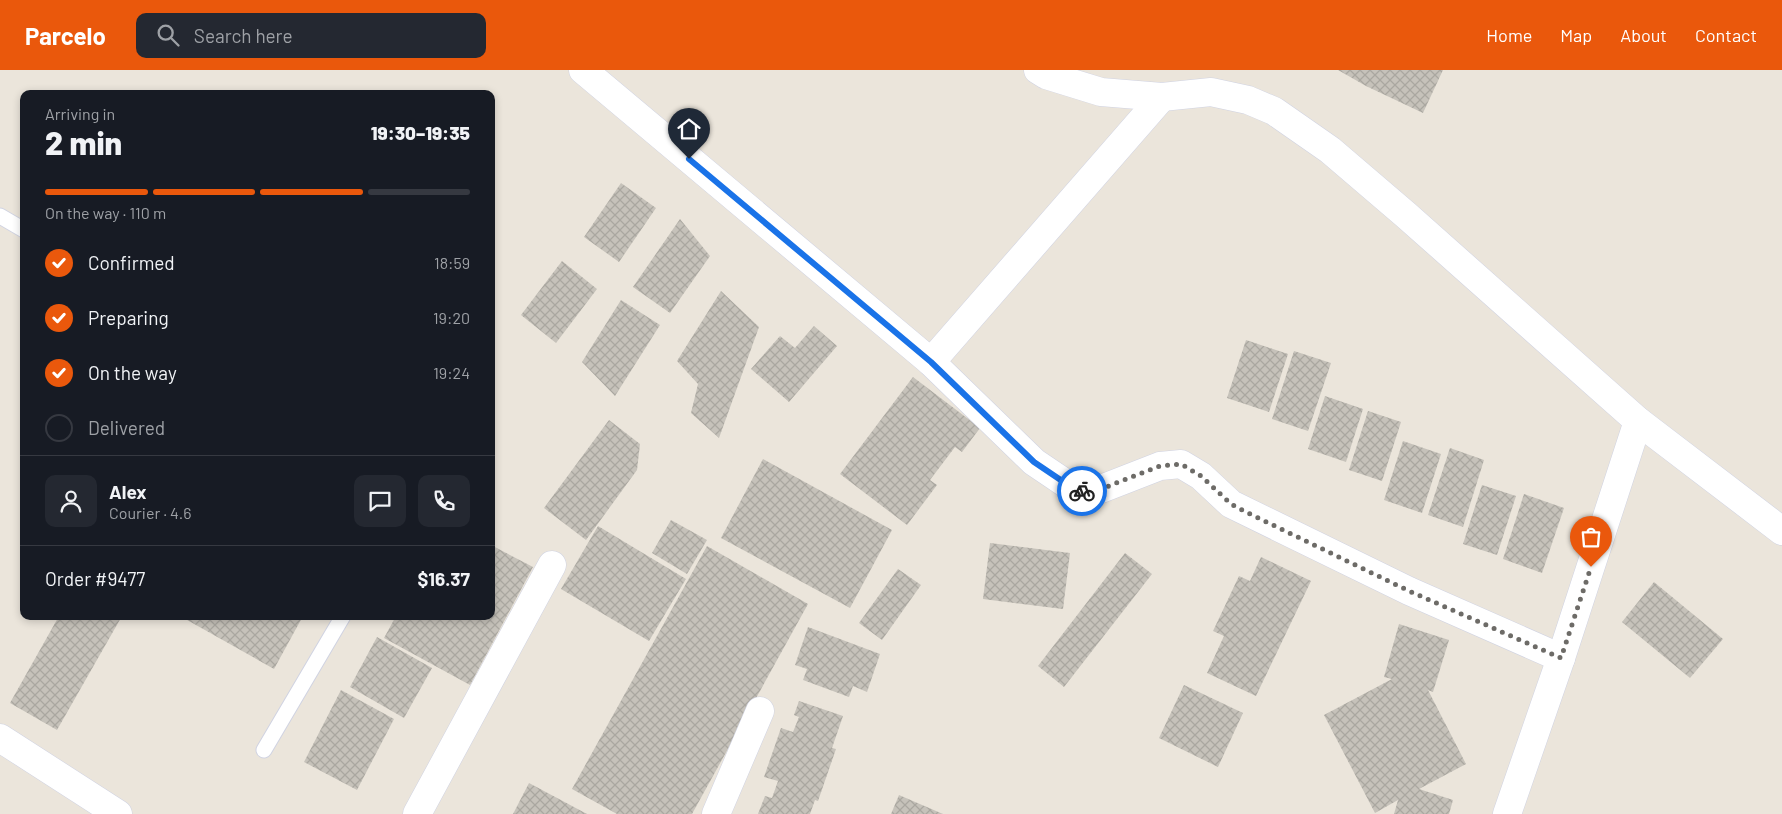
<!DOCTYPE html>
<meta charset="utf-8">
<style>
body{margin:0;font-family:Barlow,sans-serif;background:#242831;color:#f1f3f6;height:100vh;display:flex;flex-direction:column;font-size:19px;white-space:nowrap}
*{box-sizing:border-box;margin:0}
p{font-size:16px;color:#9ea1a6}
.icon{flex:none;width:28px;height:28px;fill:none;stroke:currentColor;stroke-width:2;stroke-linecap:round;stroke-linejoin:round}
.map{position:relative;flex:1;overflow:hidden}
.drawer{position:absolute;left:20px;top:20px;width:475px;height:530px;display:flex;flex-direction:column;background:#171b24;border-radius:10px;box-shadow:0 2px 8px #0003}
.drawer>*{flex:none}
.pin{position:absolute;display:grid;place-items:center;width:42px;height:42px;color:#fff;margin:-51px -21px;border-radius:50% 50% 50% 0;rotate:-45deg;box-shadow:0 0 5px #0007}
.pin .icon{rotate:45deg}
.courier{position:absolute;display:grid;place-items:center;width:50px;height:50px;margin:-25px;border:4px solid #1a73e8;border-radius:50%;background:#fff;color:#222;box-shadow:0 1px 6px #0007}
.overview em{font-style:normal;font-weight:800}
.overview div{display:flex;flex-direction:column-reverse}
.overview{display:flex;align-items:center;justify-content:space-between;height:85px;padding:0 25px}
h1{font-size:32px;font-weight:800;line-height:38px}
.bar{display:grid;grid-template-columns:repeat(4,1fr);gap:8px 5px;align-content:center;height:60px;padding:0 25px}
.bar i{height:6px;border-radius:4px;background:#363941}
.bar .current{background:#ea580c}
.bar p{grid-column:span 4}
.line{display:flex;align-items:center;gap:12px;padding:0 25px;border-top:1px solid #363941}
.line div{flex:1}
.round{display:grid;place-items:center;flex:none;width:52px;height:52px;border-radius:10px;background:#242831}
ol{padding:0 25px;list-style:none}
li{display:flex;align-items:center;gap:15px;height:55px}
li p{margin-inline-start:auto}
li .icon{padding:5px;border-radius:50%;background:#ea580c;color:#fff;stroke-width:4}
li:last-child{color:#9ea1a6}
li i{width:28px;height:28px;border:2px solid #363941;border-radius:50%}
header{display:flex;align-items:center;gap:30px;box-sizing:border-box;height:70px;padding:0 25px;background:#ea580c;color:#fff}
header strong{font-size:24px}
nav{display:flex;gap:28px;margin-inline-start:auto;font-size:18px}
.search{width:350px;height:45px;background:#242831;display:flex;align-items:center;gap:12px;box-sizing:border-box;padding:0 18px;border-radius:10px;color:#9ea1a6;font-size:19px}
.map>svg:first-child{display:block}
.building{fill:url(#building-cross-hatch)}
.lines{fill:none;stroke-linecap:round;stroke-linejoin:round}
.service-casing{stroke:#d0d3e2;stroke-width:17}
.minor-casing{stroke:#d0d3e2;stroke-width:29}
.service{stroke:#fff;stroke-width:15}
.minor{stroke:#fff;stroke-width:28}
.done{stroke:#6d6b67;stroke-width:5;stroke-dasharray:0 9}
.route{stroke:#1a73e8;stroke-width:6}
</style>
<header>
<strong>Parcelo</strong>
<div class="search"><svg class="icon" aria-label="search" viewBox="0 0 24 24"><circle cx="10" cy="10" r="6"/><path d="M15 15l6 6"/></svg>Search here</div>
<nav><a>Home</a><a>Map</a><a>About</a><a>Contact</a></nav>
</header>
<div class="map">
<svg width="1782" height="744" viewBox="0 0 1782 744">
<defs>
<pattern id="building-cross-hatch" width="8" height="8" patternUnits="userSpaceOnUse" patternTransform="scale(1.25)"><rect width="8" height="8" fill="#c6c2ba"/><path d="M0 0l8 8M0 8l8-8" fill="none" stroke="#aaa7a0"/></pattern>
</defs>
<rect width="100%" height="100%" fill="#ebe5db"/>
<g class="building">
<path d="M1338 0H1443L1423 43 1366 16Z"/>
<path d="M621 113 656 138 619 192 584 167Z"/>
<path d="M680 149 710 186 670 243 633 217Z"/>
<path d="M562 191 597 219 556 273 521 245Z"/>
<path d="M721 221 759 257 719 368 691 343 698 314 677 291Z"/>
<path d="M621 230 660 255 615 326 582 292Z"/>
<path d="M814 256 837 276 789 332 751 299 780 266 795 278Z"/>
<path d="M1246 270 1288 284 1269 342 1227 328Z"/>
<path d="M1294 281 1331 293 1308 361 1272 349Z"/>
<path d="M913 307 980 358 962 382 955 377 930 410 937 415 907 455 840 404Z"/>
<path d="M1325 326 1363 339 1346 392 1308 379Z"/>
<path d="M1368 341 1401 352 1382 411 1349 400Z"/>
<path d="M609 350 640 374 637 400 586 470 544 438Z"/>
<path d="M1403 371 1441 384 1422 443 1384 430Z"/>
<path d="M1450 378 1484 390 1463 457 1428 445Z"/>
<path d="M763 389 892 460 850 538 721 468Z"/>
<path d="M1482 415 1516 426 1497 485 1463 474Z"/>
<path d="M1524 424 1564 438 1542 503 1503 489Z"/>
<path d="M671 450 707 470 687 504 652 483Z"/>
<path d="M598 456 686 509 649 571 561 519Z"/>
<path d="M990 473 1070 483 1063 539 983 529Z"/>
<path d="M491 475 533 497 470 615 384 568 396 546H491Z"/>
<path d="M707 476 808 534 692 744H617L572 719Z"/>
<path d="M1125 483 1152 504 1064 617 1038 596Z"/>
<path d="M1261 487 1311 511 1256 626 1207 603 1224 566 1213 561 1239 506 1250 511Z"/>
<path d="M898 499 921 515 882 570 859 553Z"/>
<path d="M1654 512 1723 569 1690 608 1622 552Z"/>
<path d="M59 546H122L57 660 10 633Z"/>
<path d="M180 546H303L274 599Z"/>
<path d="M1399 554 1449 570 1433 622 1428 620 1466 694 1419 719 1453 730 1449 744H1394L1398 730 1375 743 1324 645 1392 609 1384 607Z"/>
<path d="M808 557 880 584 867 622 853 616 849 627 803 610 807 599 795 595Z"/>
<path d="M377 567 432 598 404 648 350 617Z"/>
<path d="M1184 615 1243 643 1218 697 1159 668Z"/>
<path d="M341 620 394 649 357 720 304 692Z"/>
<path d="M799 631 843 646 832 678 836 679 818 731 815 730 810 744H758L765 726 772 728 778 711 764 707 781 658 793 662 799 647 794 645Z"/>
<path d="M529 713 587 744H513Z"/>
<path d="M899 725 943 744H891Z"/>
</g>
<g class="lines">
<defs>
<g id="service">
<path d="M0 146 24 160"/>
<path d="M264 680 343 546"/>
</g>
<g id="minor">
<path d="M583 0 931 292 1034 392 1077 421 1101 419 1160 396 1181 394 1201 406 1231 434 1409 521 1561 588"/>
<path d="M1038 0 1046 5 1101 22 1162 27 1211 22 1248 30 1274 41 1330 80 1406 145 1638 351 1782 461"/>
<path d="M931 292 1162 27"/>
<path d="M0 668 118 744"/>
<path d="M417 744 552 495"/>
<path d="M716 744 760 641"/>
<path d="M1507 744 1561 588 1638 351"/>
</g>
</defs>
<use href="#service" class="service-casing"/>
<use href="#minor" class="minor-casing"/>
<use href="#service" class="service"/>
<use href="#minor" class="minor"/>
</g>
<g class="lines">
<path class="done" d="M1082 421 1101 419 1160 396 1181 394 1201 406 1231 434 1246 442 1409 521 1561 588 1591 497"/>
<path class="route" d="M689 89 931 292 1034 392 1077 421H1082"/>
</g>
</svg>
<div class="pin" style="left:1591px;top:497px;background:#ea580c"><svg class="icon" aria-label="bag" viewBox="0 0 24 24"><path d="M5 8h14l-1 12H6zM9 8a3 3 0 0 1 6 0"/></svg></div>
<div class="pin" style="left:689px;top:89px;background:#1f2937"><svg class="icon" aria-label="home" viewBox="0 0 24 24"><path d="M3 11l9-7 9 7M6 9v11h12V9"/></svg></div>
<div class="courier" style="left:1082px;top:421px"><svg class="icon" aria-label="bike" viewBox="0 0 24 24"><circle cx="6" cy="16" r="4"/><circle cx="18" cy="16" r="4"/><path d="M6 16l4-8h5l3 8M10 8l3 8H6M13 5h3"/></svg></div>
<section class="drawer">
<div class="overview"><div><h1>2 min</h1><p>Arriving in</p></div><em>19:30–19:35</em></div>
<div class="bar"><i class="current"></i><i class="current"></i><i class="current"></i><i></i><p>On the way · 110 m</p></div>
<ol>
<li><svg class="icon" aria-label="check" viewBox="0 0 24 24"><path d="M5 12l5 5 9-10"/></svg>Confirmed<p>18:59</p></li>
<li><svg class="icon" aria-label="check" viewBox="0 0 24 24"><path d="M5 12l5 5 9-10"/></svg>Preparing<p>19:20</p></li>
<li><svg class="icon" aria-label="check" viewBox="0 0 24 24"><path d="M5 12l5 5 9-10"/></svg>On the way<p>19:24</p></li>
<li><i></i>Delivered</li>
</ol>
<div class="line" style="height:90px"><a class="round"><svg class="icon" aria-label="person" viewBox="0 0 24 24"><circle cx="12" cy="8" r="4"/><path d="M4 21q1-7 8-7t8 7"/></svg></a><div><b>Alex</b><p>Courier · 4.6</p></div><a class="round"><svg class="icon" aria-label="chat" viewBox="0 0 24 24"><path d="M4 5h16v11H9l-5 4z"/></svg></a><a class="round"><svg class="icon" aria-label="phone" viewBox="0 0 24 24"><path d="M5 4h4l2 5-3 2q2 4 5 5l2-3 5 2v4C11 20 4 13 5 4z"/></svg></a></div>
<div class="line" style="height:65px"><div>Order #9477</div><b>$16.37</b></div>
</section>
</div>
